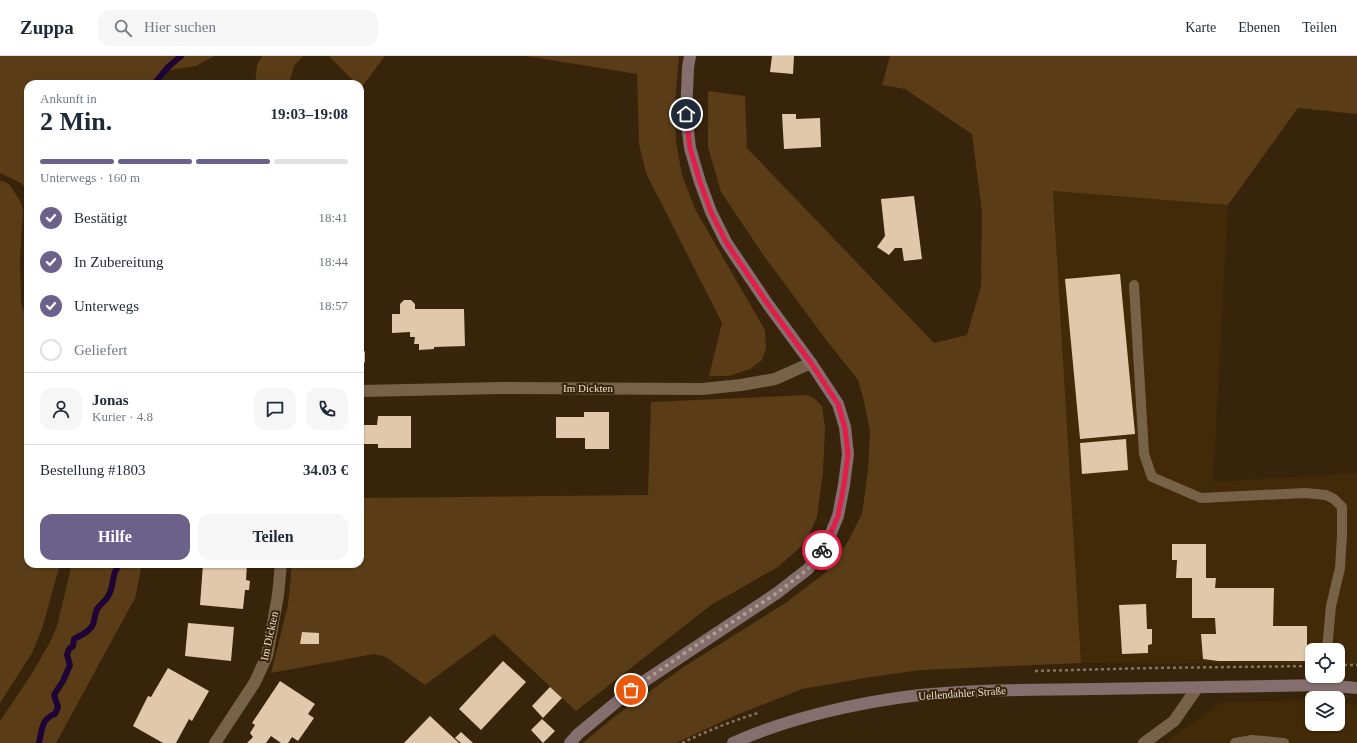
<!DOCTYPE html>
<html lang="de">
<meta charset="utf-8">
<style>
body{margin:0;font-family:Georgia,serif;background:#f6f6f7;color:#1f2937;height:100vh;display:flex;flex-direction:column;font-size:15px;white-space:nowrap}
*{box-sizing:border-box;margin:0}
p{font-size:13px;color:#747a83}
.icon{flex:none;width:22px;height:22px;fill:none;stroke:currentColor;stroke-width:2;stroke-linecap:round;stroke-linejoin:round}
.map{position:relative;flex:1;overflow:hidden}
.sheet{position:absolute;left:24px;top:24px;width:340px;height:488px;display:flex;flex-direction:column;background:#fff;border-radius:12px;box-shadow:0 1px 3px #0004}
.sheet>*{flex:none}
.fabs{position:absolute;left:1305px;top:587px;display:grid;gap:8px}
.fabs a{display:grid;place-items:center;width:40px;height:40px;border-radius:8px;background:#fff;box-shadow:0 1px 3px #0004;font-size:20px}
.pin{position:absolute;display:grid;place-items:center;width:34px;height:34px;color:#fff;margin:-17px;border:2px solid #fff;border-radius:50%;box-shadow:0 1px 4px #0007}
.courier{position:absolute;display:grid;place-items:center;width:40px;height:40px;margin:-20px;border:3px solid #e11d48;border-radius:50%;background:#fff;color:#222;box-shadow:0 1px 5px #0007}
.overview em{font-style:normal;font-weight:600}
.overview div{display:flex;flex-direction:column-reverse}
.overview{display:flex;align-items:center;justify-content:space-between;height:68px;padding:0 16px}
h1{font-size:26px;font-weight:600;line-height:30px}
.bar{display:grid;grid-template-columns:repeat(4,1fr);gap:6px 4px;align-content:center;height:48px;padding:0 16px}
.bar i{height:5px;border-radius:3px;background:#e0e1e3}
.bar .selected{background:#6b618a}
.bar p{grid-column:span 4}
.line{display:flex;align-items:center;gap:10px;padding:0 16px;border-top:1px solid #e0e1e3}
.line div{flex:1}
.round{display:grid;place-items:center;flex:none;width:42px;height:42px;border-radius:12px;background:#f6f6f7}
ol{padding:0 16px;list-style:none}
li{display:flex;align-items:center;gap:12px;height:44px}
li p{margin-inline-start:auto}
li .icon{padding:4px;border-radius:50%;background:#6b618a;color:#fff;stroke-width:4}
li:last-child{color:#747a83}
li i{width:22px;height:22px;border:2px solid #e0e1e3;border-radius:50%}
.cta{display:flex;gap:8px;margin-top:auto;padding:8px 16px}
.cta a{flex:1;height:46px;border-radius:12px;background:#6b618a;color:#fff;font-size:16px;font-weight:600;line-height:46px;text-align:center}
.cta a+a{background:#f6f6f7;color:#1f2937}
header{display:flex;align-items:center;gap:24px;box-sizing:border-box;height:56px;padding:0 20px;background:#fff;border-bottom:1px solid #e0e1e3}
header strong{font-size:19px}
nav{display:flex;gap:22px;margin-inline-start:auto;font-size:14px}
.search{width:280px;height:36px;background:#f6f6f7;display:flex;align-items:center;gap:10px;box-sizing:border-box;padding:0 14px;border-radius:12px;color:#747a83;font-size:15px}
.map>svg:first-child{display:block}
.built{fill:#422907}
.green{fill:#5a3d17}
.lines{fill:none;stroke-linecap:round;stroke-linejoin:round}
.stream{stroke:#1f0236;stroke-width:6}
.building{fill:#e2c8ab}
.path{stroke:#85745f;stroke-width:2.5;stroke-dasharray:3 3;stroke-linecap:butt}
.lane{stroke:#786247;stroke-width:10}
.street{stroke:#786247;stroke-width:12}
.secondary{stroke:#866e6f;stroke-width:12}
.done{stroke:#ad9e8b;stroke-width:4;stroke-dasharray:0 7.2}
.route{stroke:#e11d48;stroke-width:5}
.labels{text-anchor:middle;stroke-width:4;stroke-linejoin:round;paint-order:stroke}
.street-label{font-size:11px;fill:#ecdfd0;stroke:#38240a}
</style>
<header>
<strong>Zuppa</strong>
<div class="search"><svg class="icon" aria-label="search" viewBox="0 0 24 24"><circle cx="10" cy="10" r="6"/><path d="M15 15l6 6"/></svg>Hier suchen</div>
<nav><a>Karte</a><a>Ebenen</a><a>Teilen</a></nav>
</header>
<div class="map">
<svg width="1357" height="687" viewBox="0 0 1357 687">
<rect width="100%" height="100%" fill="#38240a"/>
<g class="built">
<path d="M1053 135 1228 149 1213 426 1357 417V608H1338V594H1312V608L1081 607Z"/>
<path d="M1312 644V668H1338V647L1357 649V687H1165L1221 646Z"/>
</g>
<g class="green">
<path d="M0 0H214L196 10 169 14 159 28H28V137L21 127 0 117Z"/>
<path d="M262 0H303L294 10 289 28H255L257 9Z"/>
<path d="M329 0H385L361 32 360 28H357Z"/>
<path d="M526 0H679L675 46 676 86 682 119 696 155 765 274 766 292 762 304 750 313 729 320H709L722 267 646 117 639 88 637 18Z"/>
<path d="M890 0H1357V58L1298 52 1228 149 1053 135 1081 607 921 614 871 621 802 633 734 660 676 687H583L614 661 685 610 787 546 825 517 847 487 862 458 868 415 870 375 864 345 858 324 827 285 764 200 721 136 708 91V35L745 40 747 92 934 287 967 279 981 230 982 156 972 78 905 33 882 29Z"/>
<path d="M0 124 9 128 20 145 23 154 20 202 21 248 28 267V508H60L42 573 32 597 0 647Z"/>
<path d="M807 339 815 343 822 350 825 373 823 417 817 461 805 487 778 511 711 549 576 655 494 578 425 629 386 601 374 598 271 617 288 549 292 508H360V442L648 439 651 346Z"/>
<path d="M72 508H142L135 542 56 687H0V665L31 619 49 588 57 570Z"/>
</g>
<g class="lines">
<g class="stream">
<path d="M154 28 169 10 181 0"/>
<path d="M39 687C42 674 41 663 55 658L58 651 54 639 63 625 70 609 67 599 69 593 73 590 74 583C81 579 92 575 94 565 95 561 95 557 97 553 101 547 108 544 110 536 114 527 112 514 121 508"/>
</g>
</g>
<g class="building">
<path d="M772 0H794L793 18 770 16Z"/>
<path d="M782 58H796V63L820 62 821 91 784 93Z"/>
<path d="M914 140 922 203 904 205 902 192H895L889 199 877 191 885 180 881 143Z"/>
<path d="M1120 218 1135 378 1080 383 1065 223Z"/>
<path d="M404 244H411L415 248V253H464L465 290 434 291V293L419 294V288H414L415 281H410V276L392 277V258H400V248Z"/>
<path d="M360 290 365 296V306L360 310Z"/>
<path d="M584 356H609V393H585V382H556V361H584Z"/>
<path d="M378 360H411V392H378V388H360V369H377Z"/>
<path d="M1126 383 1128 414 1082 418 1080 387Z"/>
<path d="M1172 488H1206V522H1216L1215 532H1274L1273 570H1307V605H1218L1203 603 1201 578H1216L1215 562H1192V522H1176L1177 504H1172Z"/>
<path d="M203 508H247L246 524 250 525 249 534H245L243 553 200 549Z"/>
<path d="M1146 548 1147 573H1152V588L1148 589V597L1122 598 1119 549Z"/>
<path d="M188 567 234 571 231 605 185 600Z"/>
<path d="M302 576 319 577V588H300Z"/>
<path d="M503 605 526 626 481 674 459 653Z"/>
<path d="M168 612 209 635 192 665 189 663 176 687H163L133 670 148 640 151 641Z"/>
<path d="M280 625 315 648 308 658 314 662 298 685 292 681 288 687H281L271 680 266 687H247L253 681 250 677 255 669 252 667Z"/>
<path d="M550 631 562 642 543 662 532 650Z"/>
<path d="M430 660 459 687H404Z"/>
<path d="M542 663 555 675 543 687 531 674Z"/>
<path d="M461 676 473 687H461L455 682Z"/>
</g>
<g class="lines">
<g class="path">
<path d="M1338 609H1357"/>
<path d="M1035 615 1151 612 1312 610"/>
<path d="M682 687C707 675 732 665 758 657"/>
</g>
<g class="lane">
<path d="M1134 229 1144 398 1152 421 1201 442 1305 437 1326 439 1334 443 1342 451V479L1340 512 1331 550 1327 594"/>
<path d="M1235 687 1252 684 1284 687"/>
</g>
<g class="street">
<path d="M360 335 501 332 702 333 741 329 775 323 811 307"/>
<path d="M215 687 255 626 267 600 278 539 281 508"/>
<path d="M1144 687 1174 665 1197 632"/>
</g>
<g class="secondary">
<path d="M570 687 578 678 631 634 777 537 808 513 826 489 838 460 844 429 848 398 845 371 838 348 811 307 767 247 726 186 711 156 700 126 690 92 686 58 688 12 690 0"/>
<path d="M733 687C788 662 859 646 920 639 978 633 1037 634 1095 633 1171 632 1248 631 1325 629L1357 632"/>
</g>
</g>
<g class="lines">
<path class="done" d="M631 634 695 590 777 537 808 513 822 494"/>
<path class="route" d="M686 58 690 92 700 126 711 156 726 186 767 247 811 307 838 348 845 372 848 398 844 429 838 460 826 489 822 494"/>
</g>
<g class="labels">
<g class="street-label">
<text x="588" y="336">Im Dickten</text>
<text transform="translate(269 580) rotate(-78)" y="4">Im Dickten</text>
<text transform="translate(962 637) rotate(-4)" y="4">Uellendahler Straße</text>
</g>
</g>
</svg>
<div class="fabs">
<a><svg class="icon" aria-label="locate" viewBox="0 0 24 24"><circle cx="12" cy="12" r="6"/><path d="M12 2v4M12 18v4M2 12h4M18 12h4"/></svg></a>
<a><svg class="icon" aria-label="layers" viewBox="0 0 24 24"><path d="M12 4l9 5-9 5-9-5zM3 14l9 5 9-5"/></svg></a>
</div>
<div class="pin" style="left:631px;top:634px;background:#ea580c"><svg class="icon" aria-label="bag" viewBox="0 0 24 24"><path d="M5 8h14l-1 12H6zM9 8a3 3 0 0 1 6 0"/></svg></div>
<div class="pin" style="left:686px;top:58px;background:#1f2937"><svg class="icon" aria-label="home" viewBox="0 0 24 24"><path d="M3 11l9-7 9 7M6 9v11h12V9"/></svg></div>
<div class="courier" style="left:822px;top:494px"><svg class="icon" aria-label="bike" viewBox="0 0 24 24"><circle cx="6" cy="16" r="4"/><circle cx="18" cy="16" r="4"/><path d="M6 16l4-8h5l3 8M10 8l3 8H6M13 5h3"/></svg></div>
<section class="sheet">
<div class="overview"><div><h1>2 Min.</h1><p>Ankunft in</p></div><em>19:03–19:08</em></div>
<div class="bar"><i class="selected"></i><i class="selected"></i><i class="selected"></i><i></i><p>Unterwegs · 160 m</p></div>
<ol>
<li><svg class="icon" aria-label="check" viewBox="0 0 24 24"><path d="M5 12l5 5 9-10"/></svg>Bestätigt<p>18:41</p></li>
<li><svg class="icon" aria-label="check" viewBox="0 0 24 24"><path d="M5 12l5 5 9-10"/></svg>In Zubereitung<p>18:44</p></li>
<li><svg class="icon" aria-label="check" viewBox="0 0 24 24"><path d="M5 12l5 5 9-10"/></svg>Unterwegs<p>18:57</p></li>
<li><i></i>Geliefert</li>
</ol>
<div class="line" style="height:72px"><a class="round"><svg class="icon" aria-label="person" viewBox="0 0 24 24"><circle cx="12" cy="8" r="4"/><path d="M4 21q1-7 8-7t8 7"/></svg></a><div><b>Jonas</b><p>Kurier · 4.8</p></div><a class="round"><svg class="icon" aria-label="chat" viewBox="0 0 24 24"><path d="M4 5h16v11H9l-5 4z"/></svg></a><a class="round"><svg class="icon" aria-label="phone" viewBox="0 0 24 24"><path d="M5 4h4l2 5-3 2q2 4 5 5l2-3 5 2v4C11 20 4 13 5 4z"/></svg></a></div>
<div class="line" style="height:52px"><div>Bestellung #1803</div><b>34.03 €</b></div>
<div class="cta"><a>Hilfe</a><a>Teilen</a></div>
</section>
</div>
